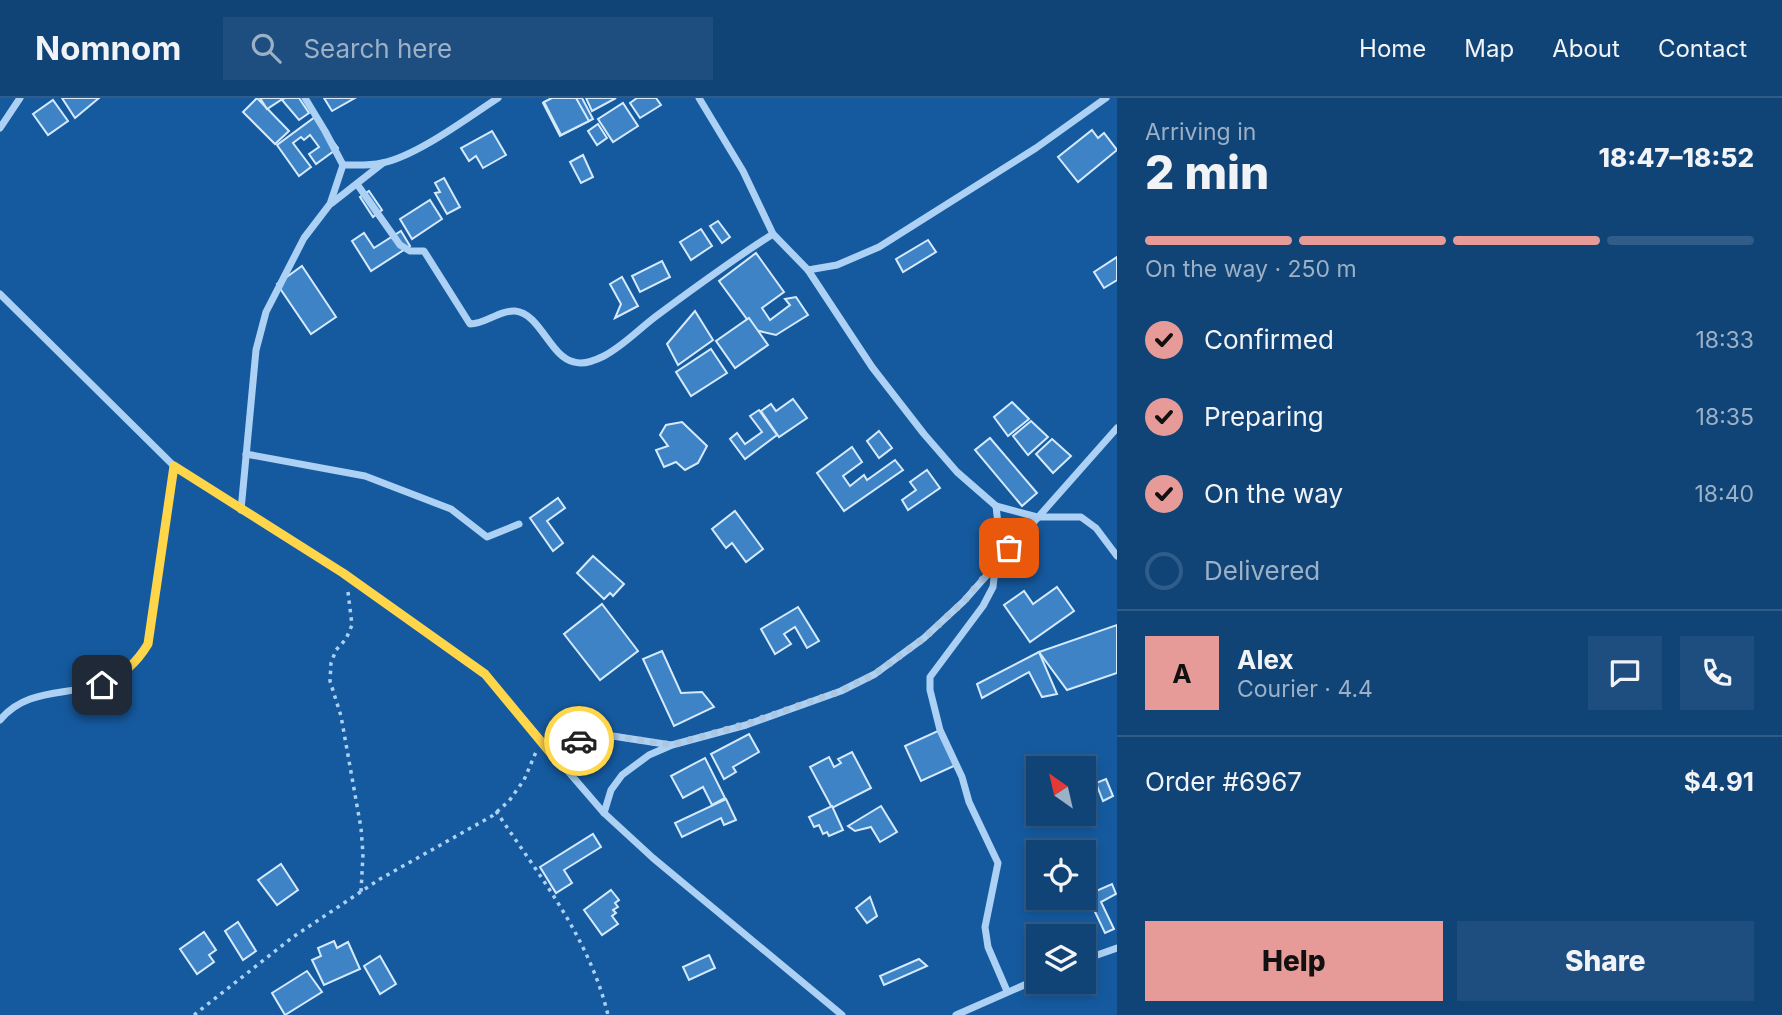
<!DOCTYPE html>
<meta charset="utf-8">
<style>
body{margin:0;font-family:Inter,sans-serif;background:#1e4e7f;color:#f1f3f6;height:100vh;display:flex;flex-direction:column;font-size:26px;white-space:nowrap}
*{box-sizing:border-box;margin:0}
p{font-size:23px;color:#9cb0c6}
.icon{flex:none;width:38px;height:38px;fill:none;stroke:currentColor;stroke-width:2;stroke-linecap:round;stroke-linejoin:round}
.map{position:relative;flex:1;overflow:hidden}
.drawer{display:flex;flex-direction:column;background:#104477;width:665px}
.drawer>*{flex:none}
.needle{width:46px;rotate:326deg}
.fabs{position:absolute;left:1026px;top:658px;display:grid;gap:14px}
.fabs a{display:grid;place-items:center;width:70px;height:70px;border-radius:0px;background:#104477;box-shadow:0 4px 10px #0003,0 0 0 2px #305c89;font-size:35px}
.pin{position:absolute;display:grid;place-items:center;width:60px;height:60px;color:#fff;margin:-30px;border-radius:14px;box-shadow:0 4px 10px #0006}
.courier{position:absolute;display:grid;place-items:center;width:70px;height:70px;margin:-35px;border:5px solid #ffd54a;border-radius:50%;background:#fff;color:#222;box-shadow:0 2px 9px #0007}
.head em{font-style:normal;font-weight:800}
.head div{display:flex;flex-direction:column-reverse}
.head{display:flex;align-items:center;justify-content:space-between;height:119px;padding:0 28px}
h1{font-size:46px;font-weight:800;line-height:52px}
.bar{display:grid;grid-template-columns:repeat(4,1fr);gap:10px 7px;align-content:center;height:84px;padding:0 28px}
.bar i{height:9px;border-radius:5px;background:#305c89}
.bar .current{background:#e69b98}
.bar p{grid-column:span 4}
.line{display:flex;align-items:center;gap:18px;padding:0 28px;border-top:2px solid #305c89}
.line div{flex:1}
.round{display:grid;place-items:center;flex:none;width:74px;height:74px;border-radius:0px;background:#1e4e7f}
ol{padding:0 28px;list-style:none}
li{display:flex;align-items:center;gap:21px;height:77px}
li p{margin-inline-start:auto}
li .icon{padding:7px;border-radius:50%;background:#e69b98;color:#111;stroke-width:4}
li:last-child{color:#9cb0c6}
li i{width:38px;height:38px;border:4px solid #305c89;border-radius:50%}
.action{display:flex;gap:14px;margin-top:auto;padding:14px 28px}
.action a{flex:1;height:80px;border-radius:0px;background:#e69b98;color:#111;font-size:28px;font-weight:800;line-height:80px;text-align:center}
.action a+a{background:#1e4e7f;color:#f1f3f6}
header{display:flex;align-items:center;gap:42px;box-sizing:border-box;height:98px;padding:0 35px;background:#104477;border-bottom:2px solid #305c89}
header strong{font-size:33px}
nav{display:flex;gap:38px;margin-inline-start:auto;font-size:24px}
.search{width:490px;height:63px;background:#1e4e7f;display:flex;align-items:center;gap:18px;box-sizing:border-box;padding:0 24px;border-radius:0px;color:#9cb0c6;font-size:26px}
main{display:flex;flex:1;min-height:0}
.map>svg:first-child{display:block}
.building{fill:#3d83c5;stroke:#d5eafd;stroke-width:2}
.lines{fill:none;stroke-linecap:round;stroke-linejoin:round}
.path{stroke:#add1f4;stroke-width:3.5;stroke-dasharray:3.5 5;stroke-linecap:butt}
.street{stroke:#add1f4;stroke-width:7}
.done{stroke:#adc5dd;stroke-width:7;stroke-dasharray:0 12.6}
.route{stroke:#ffd54a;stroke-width:9}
</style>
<header>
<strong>Nomnom</strong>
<div class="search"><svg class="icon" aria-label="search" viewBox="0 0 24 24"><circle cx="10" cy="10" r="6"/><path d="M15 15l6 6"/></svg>Search here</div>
<nav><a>Home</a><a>Map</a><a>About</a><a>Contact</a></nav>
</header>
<main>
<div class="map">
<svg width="1117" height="917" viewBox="0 0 1117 917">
<rect width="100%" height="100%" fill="#155a9f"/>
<g class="building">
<path d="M62 0H99L75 20Z"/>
<path d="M257 0 289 33 275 46 243 14Z"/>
<path d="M260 0H284L267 11Z"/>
<path d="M285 0H299L309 15 299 22 282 2Z"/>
<path d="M324 0H355L332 13Z"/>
<path d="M552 0H582L593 21 560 38 543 5Z"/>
<path d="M552 0H576L589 23 561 37 544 4Z"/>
<path d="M586 0H616L592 13Z"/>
<path d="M637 0H656L661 7 640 20 630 5Z"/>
<path d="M53 2 68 23 48 37 33 16Z"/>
<path d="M623 5 638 28 613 44 598 21Z"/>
<path d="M315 19 338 50 316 66 309 56 319 49 310 37 304 42 301 39 293 45 311 69 299 78 277 47Z"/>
<path d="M598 26 607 40 597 47 588 33Z"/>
<path d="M1092 32 1098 40 1104 35 1117 52 1078 84 1058 59Z"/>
<path d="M492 33 506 57 483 70 476 58 469 63 461 50Z"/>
<path d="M583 57 593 79 581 85 570 64Z"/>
<path d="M444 80 460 109 447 116 435 95 440 94 435 85Z"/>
<path d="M369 93 382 112 373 119 360 99Z"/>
<path d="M430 102 442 121 412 141 400 121Z"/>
<path d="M718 123 730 139 722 145 710 128Z"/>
<path d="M701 131 712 148 691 162 680 144Z"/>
<path d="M401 133 410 148 371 173 352 143 364 135 374 150Z"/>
<path d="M928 142 936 154 903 174 896 161Z"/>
<path d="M756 155 784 194 762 210 770 222 790 207 785 201 796 199 808 217 776 237 755 232 719 183Z"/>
<path d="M1117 159V182L1104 190 1094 174Z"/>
<path d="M662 163 670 179 640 194 632 178Z"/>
<path d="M302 168 336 219 311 236 277 186Z"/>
<path d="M622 179 638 208 615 220 621 206 610 186Z"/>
<path d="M695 213 713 242 678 267 667 246Z"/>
<path d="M749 220 768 247 735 270 716 243Z"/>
<path d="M711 251 727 275 691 298 676 274Z"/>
<path d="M793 301 807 320 779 339 761 313 771 306 776 313Z"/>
<path d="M1012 304 1029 321 1008 338 994 319Z"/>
<path d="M759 312 777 337 745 361 730 341 737 335 745 346 762 334 750 318Z"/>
<path d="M1031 323 1048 339 1028 357 1013 338Z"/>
<path d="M682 324 707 348 698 365 685 372 676 364 664 369 656 352 668 348 660 337 666 327Z"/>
<path d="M879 333 892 350 879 360 867 343Z"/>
<path d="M990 340 1037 395 1022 408 975 352Z"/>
<path d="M1052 341 1071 358 1053 375 1036 356Z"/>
<path d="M852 349 862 364 843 378 850 388 864 377 867 382 895 362 903 372 844 413 817 375Z"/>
<path d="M927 372 940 390 908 412 902 402 916 392 910 384Z"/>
<path d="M558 400 565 410 547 423 563 445 553 453 530 420Z"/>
<path d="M735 413 763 451 746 464 732 445 726 450 712 431Z"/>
<path d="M593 458 624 486 613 498 610 495 604 501 577 475Z"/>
<path d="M1057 489 1074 513 1030 544 1004 507 1024 493 1033 506Z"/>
<path d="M602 506 638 553 600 582 564 536Z"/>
<path d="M798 509 819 543 807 550 795 529 784 536 791 546 775 556 761 531Z"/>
<path d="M1117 527V575L1067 592 1039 554Z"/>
<path d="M662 553 681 595 702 594 714 609 674 628 643 561Z"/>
<path d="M1039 554 1057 596 1042 599 1029 574 982 600 977 586Z"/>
<path d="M940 632 956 667 921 683 905 648Z"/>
<path d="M749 636 759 654 733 669 736 674 724 681 711 656Z"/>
<path d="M852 654 871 690 832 710 810 669 829 659 834 669 841 665 838 661Z"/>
<path d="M705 660 725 700 712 707 703 689 683 700 671 678Z"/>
<path d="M1106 681 1113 698 1103 703 1096 685Z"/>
<path d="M726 701 736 722 724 727 721 720 682 739 675 725Z"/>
<path d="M832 708 843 732 829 738 827 734 823 736 819 727 814 729 809 719Z"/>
<path d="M881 708 897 734 880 744 871 729 855 733 848 728Z"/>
<path d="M593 736 601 749 564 772 572 785 556 795 540 769Z"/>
<path d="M281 766 298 792 277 807 258 782Z"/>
<path d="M1112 786 1116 796 1101 804 1114 831 1105 835 1087 797Z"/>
<path d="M611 792 619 802 615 805 618 809 613 812 616 815 612 818 618 826 602 837 584 812Z"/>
<path d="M870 799 877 818 867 825 856 810Z"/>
<path d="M238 824 256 853 243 862 225 833Z"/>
<path d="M204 834 216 852 209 857 214 864 197 876 180 851Z"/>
<path d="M334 843 337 850 348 844 360 871 324 887 312 862 321 858 318 850Z"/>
<path d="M709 857 715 870 689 882 683 869Z"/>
<path d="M380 858 396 886 380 896 364 868Z"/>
<path d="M919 861 927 868 884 887 880 878Z"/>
<path d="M307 873 322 894 285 917 272 895Z"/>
</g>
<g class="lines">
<g class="path">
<path d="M348 494 352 527 346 541 336 552 331 565 330 583 341 618 361 730 363 756 361 794"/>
<path d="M496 713C540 779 589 839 608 917"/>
<path d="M194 917 293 839 380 781 492 718 509 703 524 682 536 654"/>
</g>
<g class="street">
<path d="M699 0 743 73 773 136 808 172 872 269 924 336 957 374 996 408 1037 419H1081L1096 430 1117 458"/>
<path d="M0 30 20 0"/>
<path d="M343 67C356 67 369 68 382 65 417 58 467 20 498 0"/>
<path d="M357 86 400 147 410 153H424L470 226C486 226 499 212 515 213 540 215 550 259 574 264 583 267 596 262 604 258 623 248 638 232 655 219 694 190 732 162 773 136"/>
<path d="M332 105 383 65"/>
<path d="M808 172 837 167 879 149 1036 50 1106 0"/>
<path d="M0 196 174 368 343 475 485 577 604 715 653 760 842 917"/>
<path d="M246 356 365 378 451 411 487 439 519 426"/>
<path d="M996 408 999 435 993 489 983 508 930 579V592L940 632 962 679 969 704 998 765 985 829 988 849 1007 893"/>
<path d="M241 412 256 252 266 214 304 140 330 106 343 67 325 33 305 0"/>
<path d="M0 622C40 574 105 616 148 546L174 368"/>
<path d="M553 657 582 642 606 637 671 647"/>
<path d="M604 715 611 692 622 677 649 657 672 647 746 627 841 593 875 576 924 540 964 503 1117 330"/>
<path d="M1083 862 1117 850"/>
<path d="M956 917 1038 881"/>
</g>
</g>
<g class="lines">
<path class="done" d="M579 643 594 638 606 637 672 647 746 626 841 593 875 576 924 540 964 503 1009 450"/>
<path class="route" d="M102 587C123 576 136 566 148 546L174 368 343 475 485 576 552 657 579 643"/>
</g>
</svg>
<div class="fabs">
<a><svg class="needle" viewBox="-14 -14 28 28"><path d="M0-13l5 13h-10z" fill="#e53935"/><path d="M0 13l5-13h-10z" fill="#9cb0c6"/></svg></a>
<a><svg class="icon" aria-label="locate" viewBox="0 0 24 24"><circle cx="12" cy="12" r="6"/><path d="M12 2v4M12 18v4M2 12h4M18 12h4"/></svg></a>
<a><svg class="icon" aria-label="layers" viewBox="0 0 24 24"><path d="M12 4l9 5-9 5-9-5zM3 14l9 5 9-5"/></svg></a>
</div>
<div class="pin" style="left:1009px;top:450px;background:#ea580c"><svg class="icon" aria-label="bag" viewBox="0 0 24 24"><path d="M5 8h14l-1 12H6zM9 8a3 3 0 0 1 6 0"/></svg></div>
<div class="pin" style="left:102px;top:587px;background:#1f2937"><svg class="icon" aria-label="home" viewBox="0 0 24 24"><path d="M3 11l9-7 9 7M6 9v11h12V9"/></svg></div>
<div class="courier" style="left:579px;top:643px"><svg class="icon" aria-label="car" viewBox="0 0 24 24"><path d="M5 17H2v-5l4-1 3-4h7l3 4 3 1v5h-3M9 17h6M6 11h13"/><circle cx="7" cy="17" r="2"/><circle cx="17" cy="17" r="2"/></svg></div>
</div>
<section class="drawer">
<div class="head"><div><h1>2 min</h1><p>Arriving in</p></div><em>18:47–18:52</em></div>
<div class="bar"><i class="current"></i><i class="current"></i><i class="current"></i><i></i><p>On the way · 250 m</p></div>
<ol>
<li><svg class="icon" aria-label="check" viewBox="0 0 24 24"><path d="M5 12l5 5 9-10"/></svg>Confirmed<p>18:33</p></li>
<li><svg class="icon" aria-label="check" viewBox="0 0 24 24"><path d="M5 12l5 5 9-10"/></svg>Preparing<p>18:35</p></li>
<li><svg class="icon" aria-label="check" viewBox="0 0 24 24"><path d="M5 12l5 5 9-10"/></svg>On the way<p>18:40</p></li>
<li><i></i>Delivered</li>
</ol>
<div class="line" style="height:126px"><b class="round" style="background:#e69b98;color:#111">A</b><div><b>Alex</b><p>Courier · 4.4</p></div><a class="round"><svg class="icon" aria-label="chat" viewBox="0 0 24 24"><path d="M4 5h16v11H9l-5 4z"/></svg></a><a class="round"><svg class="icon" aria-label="phone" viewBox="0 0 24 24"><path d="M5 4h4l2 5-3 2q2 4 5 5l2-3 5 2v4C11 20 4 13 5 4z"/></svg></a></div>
<div class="line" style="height:91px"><div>Order #6967</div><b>$4.91</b></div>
<div class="action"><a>Help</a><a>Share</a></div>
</section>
</main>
